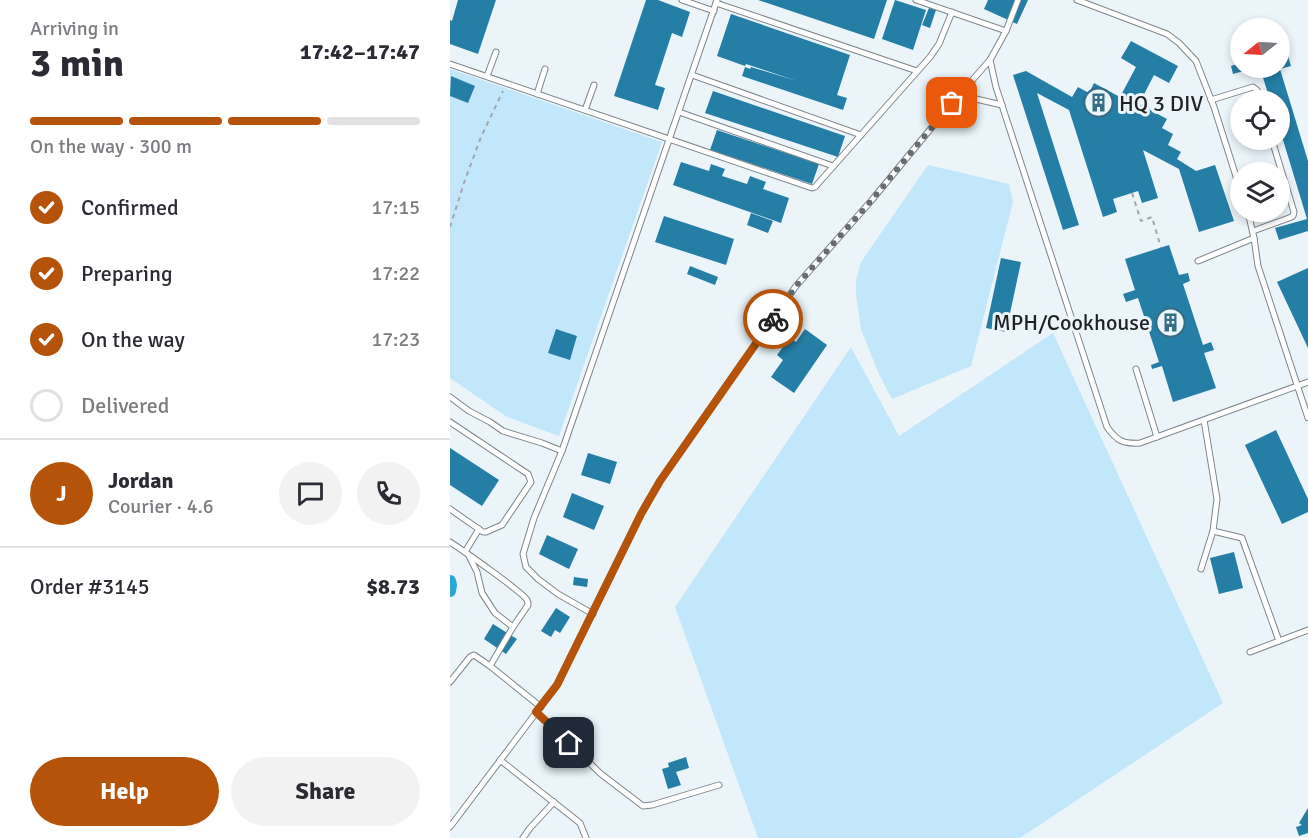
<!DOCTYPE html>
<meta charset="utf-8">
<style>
body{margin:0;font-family:Signika,sans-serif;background:#f2f2f3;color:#2b2b33;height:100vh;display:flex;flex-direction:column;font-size:22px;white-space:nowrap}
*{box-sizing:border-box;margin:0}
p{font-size:20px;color:#7c7c81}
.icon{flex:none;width:33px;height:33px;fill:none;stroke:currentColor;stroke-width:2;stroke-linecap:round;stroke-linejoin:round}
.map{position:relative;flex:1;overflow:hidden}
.sheet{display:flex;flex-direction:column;background:#fff;width:450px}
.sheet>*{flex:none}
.needle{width:39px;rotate:252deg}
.tools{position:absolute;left:780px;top:18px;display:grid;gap:12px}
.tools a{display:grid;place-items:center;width:60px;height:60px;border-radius:50%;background:#fff;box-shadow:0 3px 9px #0003;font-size:30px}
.pin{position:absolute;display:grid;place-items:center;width:51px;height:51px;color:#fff;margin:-26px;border-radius:12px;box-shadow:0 3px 9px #0006}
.courier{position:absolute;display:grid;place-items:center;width:60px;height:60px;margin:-30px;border:4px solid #b45309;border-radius:50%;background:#fff;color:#222;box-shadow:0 2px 8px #0007}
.summary em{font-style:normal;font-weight:800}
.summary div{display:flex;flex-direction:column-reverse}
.summary{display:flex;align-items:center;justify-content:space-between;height:102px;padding:0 30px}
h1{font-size:39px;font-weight:800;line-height:45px}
.bar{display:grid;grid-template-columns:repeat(4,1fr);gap:9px 6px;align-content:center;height:72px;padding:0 30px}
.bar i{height:8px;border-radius:4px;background:#e1e1e2}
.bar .current{background:#b45309}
.bar p{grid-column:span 4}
.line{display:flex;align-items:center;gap:15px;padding:0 30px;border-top:2px solid #e1e1e2}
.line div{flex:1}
.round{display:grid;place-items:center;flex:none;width:63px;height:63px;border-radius:32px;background:#f2f2f3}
ol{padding:0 30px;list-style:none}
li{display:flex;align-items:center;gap:18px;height:66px}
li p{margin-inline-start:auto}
li .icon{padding:6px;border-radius:50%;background:#b45309;color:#fff;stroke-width:4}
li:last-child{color:#7c7c81}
li i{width:33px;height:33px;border:3px solid #e1e1e2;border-radius:50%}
.action{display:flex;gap:12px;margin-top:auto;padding:12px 30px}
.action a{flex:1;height:69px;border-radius:36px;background:#b45309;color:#fff;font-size:24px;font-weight:800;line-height:69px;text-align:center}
.action a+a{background:#f2f2f3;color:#2b2b33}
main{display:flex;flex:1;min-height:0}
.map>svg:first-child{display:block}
.green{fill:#c2e7fb}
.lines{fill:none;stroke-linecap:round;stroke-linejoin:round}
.canal{stroke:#2da5d7;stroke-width:12}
.building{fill:#257ea5}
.lane-casing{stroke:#7d868b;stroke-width:7}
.path{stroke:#a0a8ac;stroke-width:2;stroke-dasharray:4.5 4.5;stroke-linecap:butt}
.lane{stroke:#fff;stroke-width:5}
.done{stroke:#666c6f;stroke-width:6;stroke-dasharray:0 10.8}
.route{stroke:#b45309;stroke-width:8}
.labels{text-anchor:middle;stroke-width:6;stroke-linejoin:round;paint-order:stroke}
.poi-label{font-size:22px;fill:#1f2325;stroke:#eaf4f9;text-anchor:start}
</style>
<main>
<section class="sheet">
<div class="summary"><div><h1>3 min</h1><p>Arriving in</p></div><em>17:42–17:47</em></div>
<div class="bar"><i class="current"></i><i class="current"></i><i class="current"></i><i></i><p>On the way · 300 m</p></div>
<ol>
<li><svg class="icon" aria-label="check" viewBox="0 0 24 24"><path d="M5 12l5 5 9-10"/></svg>Confirmed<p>17:15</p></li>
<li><svg class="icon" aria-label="check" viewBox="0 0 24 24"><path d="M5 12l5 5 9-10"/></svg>Preparing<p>17:22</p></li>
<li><svg class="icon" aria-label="check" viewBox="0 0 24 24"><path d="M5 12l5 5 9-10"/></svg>On the way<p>17:23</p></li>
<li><i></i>Delivered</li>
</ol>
<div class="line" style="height:108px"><b class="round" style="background:#b45309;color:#fff">J</b><div><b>Jordan</b><p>Courier · 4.6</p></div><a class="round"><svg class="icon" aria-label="chat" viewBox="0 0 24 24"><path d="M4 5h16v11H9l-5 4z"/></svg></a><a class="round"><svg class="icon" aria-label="phone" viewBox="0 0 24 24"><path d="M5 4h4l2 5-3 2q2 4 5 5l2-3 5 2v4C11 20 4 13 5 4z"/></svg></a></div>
<div class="line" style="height:78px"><div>Order #3145</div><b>$8.73</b></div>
<div class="action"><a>Help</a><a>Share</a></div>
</section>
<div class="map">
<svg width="858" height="838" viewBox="0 0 858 838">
<rect width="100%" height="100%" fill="#eaf4f9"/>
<g class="green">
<path d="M0 69 212 142 109 436 57 417 0 378Z"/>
<path d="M478 165 559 184 563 202 521 366 442 399 428 372 411 329 406 295V280L411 262Z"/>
<path d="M603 333 773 703 570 838H308L225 607 401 347 449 436Z"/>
</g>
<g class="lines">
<path class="canal" d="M0 581 1 585 0 591"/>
</g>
<g class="building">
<path d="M8 0H46L28 54 0 44V20L2 21Z"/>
<path d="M196 0H208L240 12 232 37 222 33 205 85 215 88 208 110 164 96Z"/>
<path d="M308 0H437L424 39Z"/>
<path d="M445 0 476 10 463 50 432 39Z"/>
<path d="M538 0H578L567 24 534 9Z"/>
<path d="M479 8 486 10 480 28 472 25Z"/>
<path d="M281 14 400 55 387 95 397 98 393 110 292 76 295 67 300 69 301 67 347 81 296 64 295 66 267 56Z"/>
<path d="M681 41 728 66 719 83 704 75 689 104 717 119 712 128 723 134 718 145 731 152 727 159 746 171 765 165 784 221 749 232 729 169 693 150 708 198 692 203 688 191 663 199 667 212 653 217 619 110 587 93 629 225 613 230 563 75 576 71 622 97 628 87 639 93 644 83 670 97 686 67 671 58Z"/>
<path d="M836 49 841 66 830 69 858 161V231L829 240 825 228 857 219 830 130V100H820L810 68H830V51Z"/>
<path d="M790 63V68H804L783 74 781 66Z"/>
<path d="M1 76 25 86 18 103 0 96Z"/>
<path d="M263 91 395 136 388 157 255 113Z"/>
<path d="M267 130 369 164 362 184 260 150Z"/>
<path d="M231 162 259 171 261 164 275 169 272 176 297 184 300 176 316 182 313 189 339 198 331 223 223 185Z"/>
<path d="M301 213 323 221 318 233 297 225Z"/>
<path d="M214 216 284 239 276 265 205 242Z"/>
<path d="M719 245 729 275 738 273 740 281 733 284 753 345 761 342 764 350 754 353 766 388 723 402 712 366 702 369 701 365 709 362 688 298 676 302 673 294 685 290 675 259Z"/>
<path d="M551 258 571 262 556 332 536 328Z"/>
<path d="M240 266 268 277 265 285 237 274Z"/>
<path d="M858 268V348L827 282Z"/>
<path d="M106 329 127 336 120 360 98 353Z"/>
<path d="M355 329 377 345 344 393 321 377 333 360 327 355 340 337 346 342Z"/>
<path d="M826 430 858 499V512L832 524 795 445Z"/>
<path d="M0 448 49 480 32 506 0 485Z"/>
<path d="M138 453 167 462 160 484 131 475Z"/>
<path d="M122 493 154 506 144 530 113 517Z"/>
<path d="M97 535 128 549 119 569 89 554Z"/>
<path d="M784 552 793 588 769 594 760 558Z"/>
<path d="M124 577 138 579 137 587 123 585Z"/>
<path d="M106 608 120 617 110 633 105 630 101 637 91 631Z"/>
<path d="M43 624 67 639 56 654 34 639Z"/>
<path d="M236 757 239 768 226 772 231 785 218 789 212 769 219 767 218 763Z"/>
<path d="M858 808V833L849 836 846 827 852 825 849 823Z"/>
</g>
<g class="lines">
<defs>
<g id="lane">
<path d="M232 0 264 11"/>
<path d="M466 0 556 31"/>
<path d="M627 0 717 34 729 43 746 61 764 107 790 189"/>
<path d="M266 3 467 71"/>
<path d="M540 60 546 87 657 427C667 441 673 444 690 443L858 382"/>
<path d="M0 64 362 188 365 187 480 57 489 44 502 12"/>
<path d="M242 75 411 135"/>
<path d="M37 76 46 52"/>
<path d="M87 94 95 69"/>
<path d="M761 100 803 87 807 90 810 100"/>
<path d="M503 103 526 99 552 105"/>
<path d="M135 110 144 85"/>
<path d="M229 112 383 166"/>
<path d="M798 212 804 238 808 266 858 418"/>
<path d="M803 231 839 218 843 216 844 212 822 140"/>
<path d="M748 261 804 238"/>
<path d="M686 369 707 437"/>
<path d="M0 397 19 411 40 422 53 431 92 443 112 451"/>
<path d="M0 422 78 474 81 482 52 525 36 532H33L0 509"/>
<path d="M763 531 792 538 829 641"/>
<path d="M0 542C11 549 74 593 77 600 78 602 78 603 78 605L63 627 40 666"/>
<path d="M15 552 29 529"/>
<path d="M19 556 27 572 32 593 45 613 63 627"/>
<path d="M751 569 763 531 767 499 754 420"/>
<path d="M143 614 108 594 88 579 76 567 73 554 84 518 112 451 267 0"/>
<path d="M800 652 858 630"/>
<path d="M0 682 20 657 24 655 40 666 91 707"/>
<path d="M86 712 151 774 193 806 202 805 269 785"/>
<path d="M50 760 130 823 136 838"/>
<path d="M0 827 107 685 191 514 210 481 346 286 421 201 502 103 540 60 556 31 568 0"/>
<path d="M73 838 80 828 104 802"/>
</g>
</defs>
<use href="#lane" class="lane-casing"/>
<g class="path">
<path d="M682 193 691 221 702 217 711 248"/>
<path d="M0 227 15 180 31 137 53 91"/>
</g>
<use href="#lane" class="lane"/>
</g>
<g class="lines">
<path class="done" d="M323 319 346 286 421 201 502 103"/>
<path class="route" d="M119 743 86 712 107 685 191 514 210 481 323 319"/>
</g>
<defs>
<symbol id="building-ring" viewBox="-11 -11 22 22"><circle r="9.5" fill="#eaf4f9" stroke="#366d87" stroke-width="1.5"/><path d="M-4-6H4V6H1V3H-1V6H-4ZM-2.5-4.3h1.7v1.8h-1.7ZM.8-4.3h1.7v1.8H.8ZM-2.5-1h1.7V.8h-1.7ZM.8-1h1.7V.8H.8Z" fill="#366d87"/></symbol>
</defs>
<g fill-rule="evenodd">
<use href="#building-ring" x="632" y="86" width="33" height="33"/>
<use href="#building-ring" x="704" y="306" width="33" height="33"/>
</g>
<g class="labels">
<g class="poi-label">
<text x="669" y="111">HQ 3 DIV</text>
<text x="700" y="330" text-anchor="end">MPH/Cookhouse</text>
</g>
</g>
</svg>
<div class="tools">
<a><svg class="needle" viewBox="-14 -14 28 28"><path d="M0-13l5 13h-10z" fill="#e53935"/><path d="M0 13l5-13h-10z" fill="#7c7c81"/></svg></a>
<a><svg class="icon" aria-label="locate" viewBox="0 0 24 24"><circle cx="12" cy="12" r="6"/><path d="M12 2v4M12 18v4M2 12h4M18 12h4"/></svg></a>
<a><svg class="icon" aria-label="layers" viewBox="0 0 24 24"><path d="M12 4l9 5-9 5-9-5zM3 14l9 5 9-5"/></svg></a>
</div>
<div class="pin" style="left:502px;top:103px;background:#ea580c"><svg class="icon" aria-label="bag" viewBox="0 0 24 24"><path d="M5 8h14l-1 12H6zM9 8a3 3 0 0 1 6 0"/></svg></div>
<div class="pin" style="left:119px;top:743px;background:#1f2937"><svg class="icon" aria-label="home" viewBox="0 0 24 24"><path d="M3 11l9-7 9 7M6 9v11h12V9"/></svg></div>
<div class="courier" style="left:323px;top:319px"><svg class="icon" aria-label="bike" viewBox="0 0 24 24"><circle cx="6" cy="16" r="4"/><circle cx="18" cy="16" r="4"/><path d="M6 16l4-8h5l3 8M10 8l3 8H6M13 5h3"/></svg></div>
</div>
</main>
